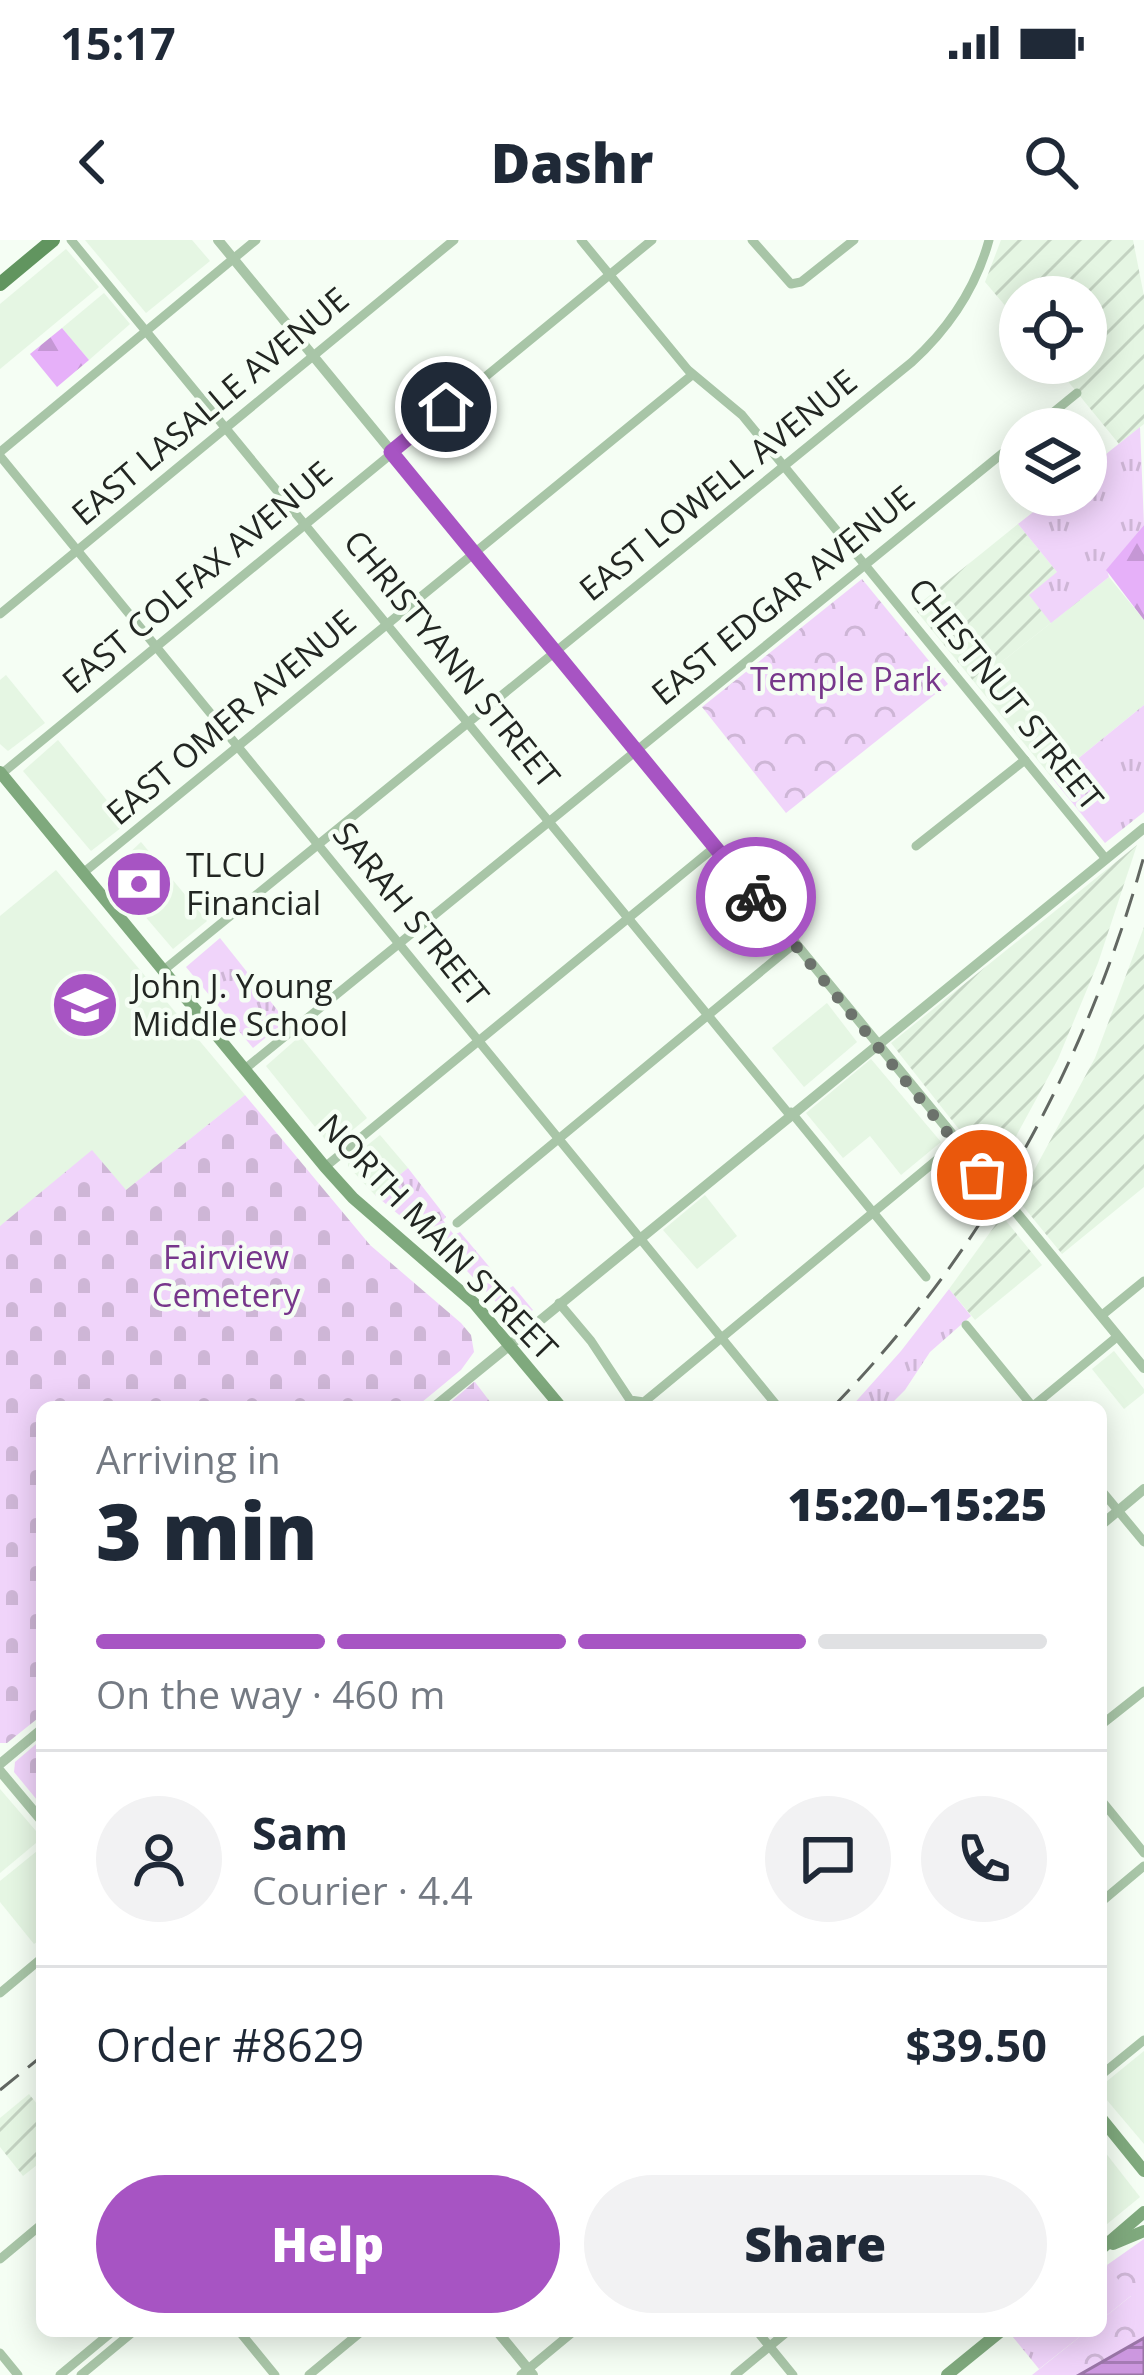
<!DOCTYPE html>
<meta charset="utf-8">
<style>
body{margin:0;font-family:"Open Sans",sans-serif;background:#f2f2f3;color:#1f2937;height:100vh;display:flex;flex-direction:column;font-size:45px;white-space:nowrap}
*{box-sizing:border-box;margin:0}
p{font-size:39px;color:#747a83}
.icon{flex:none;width:66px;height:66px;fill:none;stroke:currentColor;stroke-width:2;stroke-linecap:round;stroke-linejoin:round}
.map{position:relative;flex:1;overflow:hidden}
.details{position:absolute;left:36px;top:1161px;width:1071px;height:936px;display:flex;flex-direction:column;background:#fff;border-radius:18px;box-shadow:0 6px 30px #0003}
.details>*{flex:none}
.tools{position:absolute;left:999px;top:36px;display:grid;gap:24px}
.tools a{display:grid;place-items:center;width:108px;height:108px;border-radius:50%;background:#fff;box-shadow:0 6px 30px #0003;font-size:60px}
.pin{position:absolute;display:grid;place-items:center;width:102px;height:102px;color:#fff;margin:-51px;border:6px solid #fff;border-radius:50%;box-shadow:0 3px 12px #0007}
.courier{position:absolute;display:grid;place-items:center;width:120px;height:120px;margin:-60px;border:9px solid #a754c3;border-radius:50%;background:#fff;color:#222;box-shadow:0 3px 15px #0007}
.overview em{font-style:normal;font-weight:800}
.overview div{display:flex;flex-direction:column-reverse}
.overview{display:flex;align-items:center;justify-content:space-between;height:204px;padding:0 60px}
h1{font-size:78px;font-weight:800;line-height:90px}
.bar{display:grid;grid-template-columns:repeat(4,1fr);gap:18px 12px;align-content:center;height:144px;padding:0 60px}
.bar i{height:15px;border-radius:9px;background:#e0e1e3}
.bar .selected{background:#a754c3}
.bar p{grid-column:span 4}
.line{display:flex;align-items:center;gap:30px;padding:0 60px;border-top:3px solid #e0e1e3}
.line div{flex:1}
.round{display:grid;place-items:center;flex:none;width:126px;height:126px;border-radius:63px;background:#f2f2f3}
.button{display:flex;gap:24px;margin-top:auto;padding:24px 60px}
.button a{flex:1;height:138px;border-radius:72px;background:#a754c3;color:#fff;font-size:48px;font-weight:800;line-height:138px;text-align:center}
.button a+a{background:#f2f2f3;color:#1f2937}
.status{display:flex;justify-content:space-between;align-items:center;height:84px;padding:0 60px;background:#fff;direction:ltr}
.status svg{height:33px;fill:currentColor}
header{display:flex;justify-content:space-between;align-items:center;height:156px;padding:0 60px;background:#fff;font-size:54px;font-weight:800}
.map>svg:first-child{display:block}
.built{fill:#e5f6e3}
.industrial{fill:url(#industrial-furrows)}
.grass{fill:url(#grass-tufts)}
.forest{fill:url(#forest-firs)}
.cemetery{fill:url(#cemetery-stones)}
.park{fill:url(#park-crowns)}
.water{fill:url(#water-rules);stroke:#9975a6;stroke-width:3}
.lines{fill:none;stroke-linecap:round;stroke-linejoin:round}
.minor{stroke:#a8c5a7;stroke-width:9}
.tertiary{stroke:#a8c5a7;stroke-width:10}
.secondary{stroke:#7fa97d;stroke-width:12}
.primary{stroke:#61955f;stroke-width:14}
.rail{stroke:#626762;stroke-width:3;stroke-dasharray:24 12;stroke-linecap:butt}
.done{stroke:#6c726c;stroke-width:12;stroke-dasharray:0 21.6}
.route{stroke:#a754c3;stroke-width:15}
.labels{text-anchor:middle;stroke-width:9;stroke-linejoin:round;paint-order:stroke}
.street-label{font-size:33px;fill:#222622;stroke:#f5fef4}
.park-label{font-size:33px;fill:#77378b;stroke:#f5fef4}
.poi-label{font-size:33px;fill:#222622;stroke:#f5fef4;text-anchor:start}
</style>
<div class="status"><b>15:17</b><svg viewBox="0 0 49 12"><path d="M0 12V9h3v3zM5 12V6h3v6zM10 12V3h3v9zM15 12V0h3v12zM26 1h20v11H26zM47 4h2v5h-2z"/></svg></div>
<header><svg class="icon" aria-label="back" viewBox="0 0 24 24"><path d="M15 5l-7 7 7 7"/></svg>Dashr<svg class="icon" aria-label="search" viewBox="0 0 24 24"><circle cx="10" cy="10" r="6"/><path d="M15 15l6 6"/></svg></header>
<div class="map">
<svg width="1144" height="2135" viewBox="0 0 1144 2135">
<defs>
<pattern id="industrial-furrows" width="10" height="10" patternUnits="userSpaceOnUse" patternTransform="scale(3)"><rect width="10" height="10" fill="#e5f6e3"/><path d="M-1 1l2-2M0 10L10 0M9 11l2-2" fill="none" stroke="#c4d3c2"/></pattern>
<pattern id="grass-tufts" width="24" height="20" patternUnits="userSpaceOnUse" patternTransform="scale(3)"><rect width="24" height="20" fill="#f0d4fa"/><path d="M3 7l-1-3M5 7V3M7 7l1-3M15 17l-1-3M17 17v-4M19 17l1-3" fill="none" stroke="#ceb6d6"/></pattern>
<pattern id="forest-firs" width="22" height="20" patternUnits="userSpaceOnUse" patternTransform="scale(3)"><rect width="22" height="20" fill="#e6b0f9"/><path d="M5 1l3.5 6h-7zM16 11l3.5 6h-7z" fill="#c597d5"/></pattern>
<pattern id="cemetery-stones" width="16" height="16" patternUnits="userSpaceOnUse" patternTransform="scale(3)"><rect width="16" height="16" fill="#f0d4fa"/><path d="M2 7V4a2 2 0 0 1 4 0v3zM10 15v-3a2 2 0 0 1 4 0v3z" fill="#ceb6d6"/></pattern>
<pattern id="park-crowns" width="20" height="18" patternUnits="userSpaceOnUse" patternTransform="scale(3)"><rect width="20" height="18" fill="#f0d4fa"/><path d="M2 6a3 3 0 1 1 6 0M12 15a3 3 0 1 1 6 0" fill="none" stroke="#ceb6d6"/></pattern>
<pattern id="water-rules" width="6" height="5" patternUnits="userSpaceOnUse" patternTransform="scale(3)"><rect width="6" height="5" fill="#cc97df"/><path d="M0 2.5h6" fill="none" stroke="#a57bb4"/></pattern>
</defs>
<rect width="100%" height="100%" fill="#f5fef4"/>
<g class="built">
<path d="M85 0H192L210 21 146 73Z"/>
<path d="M66 9 99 47 0 129V64Z"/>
<path d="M104 53 130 84 89 120 62 88Z"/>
<path d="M1109 337 1144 380V465L1053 539 975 443Z"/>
<path d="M6 435 45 483 8 511 0 504V440Z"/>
<path d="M58 500 126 584 91 611 23 531Z"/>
<path d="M141 602 207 681 173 709 108 633Z"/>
<path d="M56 630 245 855 125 951 0 986V676Z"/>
<path d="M827 763 857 802 804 847 772 808Z"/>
<path d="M300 796 367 878 337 903H328L266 826Z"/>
<path d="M871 819 941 902 901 935 870 896 843 918 806 873Z"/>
<path d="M380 895 408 928 375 955 348 926V921Z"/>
<path d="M705 955 737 996 697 1029 663 990Z"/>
<path d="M1114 1111 1144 1149V1153L1124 1169 1092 1129Z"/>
<path d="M0 1549 42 1598 0 1633Z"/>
<path d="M42 1607V1698L34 1704 0 1662V1641Z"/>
<path d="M1144 1811V1904L1101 1853V1846Z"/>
<path d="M1101 1907 1140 1957 1101 1989Z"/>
</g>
<g class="industrial">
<path d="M1001 0H1133L1144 56V184L1119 204 1053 123H1086V57H1020V83L985 42Z"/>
<path d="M1018 284 1080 360 975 443 914 368Z"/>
<path d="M1137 605 1098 723 1058 819 995 935 891 803Z"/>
<path d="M1144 687V947L1062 1014 1018 960 1095 818Z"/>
<path d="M1002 976 1042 1025 975 1080 949 1049Z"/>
<path d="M29 1854 42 1870V1921L23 1936 0 1907V1878Z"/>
</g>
<g class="grass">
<path d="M1140 187 1144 285 1107 330 1109 337 1051 383 1029 355 1057 332 1018 284 1055 255H1086V230Z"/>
<path d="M1144 465V572L1105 603 1053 539Z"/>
<path d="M220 698 286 781 253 808 186 727Z"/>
<path d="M408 928 446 977 443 980 454 995 460 992 508 1049 513 1046 533 1070 521 1080 510 1077 467 1031 375 955Z"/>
<path d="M949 1049 971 1076 930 1112 905 1150 888 1167H851L901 1111Z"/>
<path d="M1101 2025H1107L1132 2055 1101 2080Z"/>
<path d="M1008 2091H1087L1039 2129Z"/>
</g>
<g class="forest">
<path d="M62 88 89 120 57 147 30 114Z"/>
<path d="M1144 285V380L1106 330Z"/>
</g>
<g class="cemetery">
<path d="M245 855 370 1005 461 1083 471 1095 474 1112 461 1130 416 1167H42V1475L7 1503H0V986L92 910 126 950Z"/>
<path d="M475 1142 494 1167H445L474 1142Z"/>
<path d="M42 1499V1566L14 1532 15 1522Z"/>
</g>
<g class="park">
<path d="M862 339 948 444 786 573 702 467Z"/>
<path d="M1144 1999V2098L1079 2135H1032L1087 2091H1101V2080L1131 2056 1107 2025Z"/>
</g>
<path class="water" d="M1144 2098V2135H1079Z"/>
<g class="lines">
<g class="minor">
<path d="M71 0 789 874"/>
<path d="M581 0 688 130 742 175 1106 619"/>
<path d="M752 0 791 44 801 42 854 0"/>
<path d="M1033 189 1077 153"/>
<path d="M0 212 256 0"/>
<path d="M0 216 778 1167"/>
<path d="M0 374 454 0"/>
<path d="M0 535 652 0"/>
<path d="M916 606 1025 520"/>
<path d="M83 633 692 135"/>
<path d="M165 729 912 122C948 89 976 48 989 0"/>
<path d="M246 828 1020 199"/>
<path d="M791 872 926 1037"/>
<path d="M325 927 715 607"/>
<path d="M457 983 794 704"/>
<path d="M559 1063 591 1101 630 1160 644 1162 956 904"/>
<path d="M1101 1076 1144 1041"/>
<path d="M966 1085 1033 1167"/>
<path d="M1032 1167 1118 1096"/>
<path d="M1101 1250 1144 1302"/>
<path d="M1101 1485 1144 1451"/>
<path d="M1101 1560 1144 1613"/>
<path d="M1101 1662 1144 1626"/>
<path d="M0 1753 42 1718"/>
<path d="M1101 1835 1144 1800"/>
<path d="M0 2019 42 1984"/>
<path d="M239 2091 275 2135"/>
<path d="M757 2091 793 2135"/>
<path d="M0 2113 18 2135"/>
<path d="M60 2135 113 2091"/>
<path d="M81 2135 134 2091"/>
<path d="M309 2135 362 2091"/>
<path d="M521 2135 574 2091"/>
<path d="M735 2135 788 2091"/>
</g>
<g class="tertiary">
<path d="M218 0 1144 1128"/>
<path d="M434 1167 1144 588"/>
<path d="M1101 1285 1144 1249"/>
<path d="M0 1524 42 1489"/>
<path d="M0 1531 42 1581"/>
<path d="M497 2091 533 2135"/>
</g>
<g class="secondary">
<path d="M0 532 325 927 353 958 474 1063 561 1167"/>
<path d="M1101 1878 1144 1931"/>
<path d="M1113 2004 1144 1991"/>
<path d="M1101 2009 1144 1972"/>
<path d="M947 2135 1001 2091"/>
</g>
<path class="primary" d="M0 44 53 0"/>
<g class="rail">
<path d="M833 1167C984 1011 1086 825 1144 616"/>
<path d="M0 1850 42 1816"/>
</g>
</g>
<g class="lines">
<path class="done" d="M756 657 982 935"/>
<path class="route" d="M446 167 391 212 756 657"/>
</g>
<defs>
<symbol id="bank-disc" viewBox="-11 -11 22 22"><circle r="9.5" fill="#a754c3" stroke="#f5fef4"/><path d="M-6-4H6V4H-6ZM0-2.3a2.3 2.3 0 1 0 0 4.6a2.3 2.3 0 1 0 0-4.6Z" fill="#fff"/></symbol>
<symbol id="school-disc" viewBox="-11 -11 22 22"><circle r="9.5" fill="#a754c3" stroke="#f5fef4"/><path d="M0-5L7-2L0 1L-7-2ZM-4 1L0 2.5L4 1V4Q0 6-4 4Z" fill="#fff"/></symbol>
</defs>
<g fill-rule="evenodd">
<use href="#bank-disc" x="101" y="606" width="76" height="76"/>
<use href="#school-disc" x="47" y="727" width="76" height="76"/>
</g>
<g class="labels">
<g class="street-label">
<text transform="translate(210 166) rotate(-40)" y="12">EAST LASALLE AVENUE</text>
<text transform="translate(718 245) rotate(-39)" y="12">EAST LOWELL AVENUE</text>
<text transform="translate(197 337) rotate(-40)" y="12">EAST COLFAX AVENUE</text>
<text transform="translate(783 355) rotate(-39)" y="12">EAST EDGAR AVENUE</text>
<text transform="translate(452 419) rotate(51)" y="12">CHRISTYANN STREET</text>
<text transform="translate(1006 454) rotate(51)" y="12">CHESTNUT STREET</text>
<text transform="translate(231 477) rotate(-40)" y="12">EAST OMER AVENUE</text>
<text transform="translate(411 674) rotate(51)" y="12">SARAH STREET</text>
<text transform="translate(438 997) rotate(46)" y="12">NORTH MAIN STREET</text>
</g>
<g class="park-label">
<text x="846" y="451">Temple Park</text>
<text x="226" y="1029">Fairview<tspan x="226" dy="38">Cemetery</tspan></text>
</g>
<g class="poi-label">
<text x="186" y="637">TLCU<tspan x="186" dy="38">Financial</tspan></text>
<text x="132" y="758">John J. Young<tspan x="132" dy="38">Middle School</tspan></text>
</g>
</g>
</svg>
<div class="tools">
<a><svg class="icon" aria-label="locate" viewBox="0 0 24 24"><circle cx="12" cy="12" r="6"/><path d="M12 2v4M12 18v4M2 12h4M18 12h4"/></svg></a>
<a><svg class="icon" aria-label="layers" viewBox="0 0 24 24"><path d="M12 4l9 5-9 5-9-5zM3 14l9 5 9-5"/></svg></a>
</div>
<div class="pin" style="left:982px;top:935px;background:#ea580c"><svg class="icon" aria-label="bag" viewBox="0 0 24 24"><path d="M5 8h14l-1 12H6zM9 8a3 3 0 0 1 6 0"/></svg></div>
<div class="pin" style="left:446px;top:167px;background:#1f2937"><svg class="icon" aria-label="home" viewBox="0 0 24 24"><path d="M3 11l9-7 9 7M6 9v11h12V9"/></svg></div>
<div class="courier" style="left:756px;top:657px"><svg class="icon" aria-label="bike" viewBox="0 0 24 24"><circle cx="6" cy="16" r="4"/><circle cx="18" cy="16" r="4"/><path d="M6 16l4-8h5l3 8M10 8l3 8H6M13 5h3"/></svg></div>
<section class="details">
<div class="overview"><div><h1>3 min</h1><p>Arriving in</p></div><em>15:20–15:25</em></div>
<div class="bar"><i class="selected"></i><i class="selected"></i><i class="selected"></i><i></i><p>On the way · 460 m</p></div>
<div class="line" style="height:216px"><a class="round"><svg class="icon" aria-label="person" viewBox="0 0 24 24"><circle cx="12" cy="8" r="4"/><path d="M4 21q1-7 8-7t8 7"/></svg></a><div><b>Sam</b><p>Courier · 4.4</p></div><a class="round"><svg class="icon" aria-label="chat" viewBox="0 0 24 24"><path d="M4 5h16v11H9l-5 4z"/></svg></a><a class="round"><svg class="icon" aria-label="phone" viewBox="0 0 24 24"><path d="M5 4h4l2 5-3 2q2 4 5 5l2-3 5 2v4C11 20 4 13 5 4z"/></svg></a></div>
<div class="line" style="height:156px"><div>Order #8629</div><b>$39.50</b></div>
<div class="button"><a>Help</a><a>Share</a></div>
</section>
</div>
